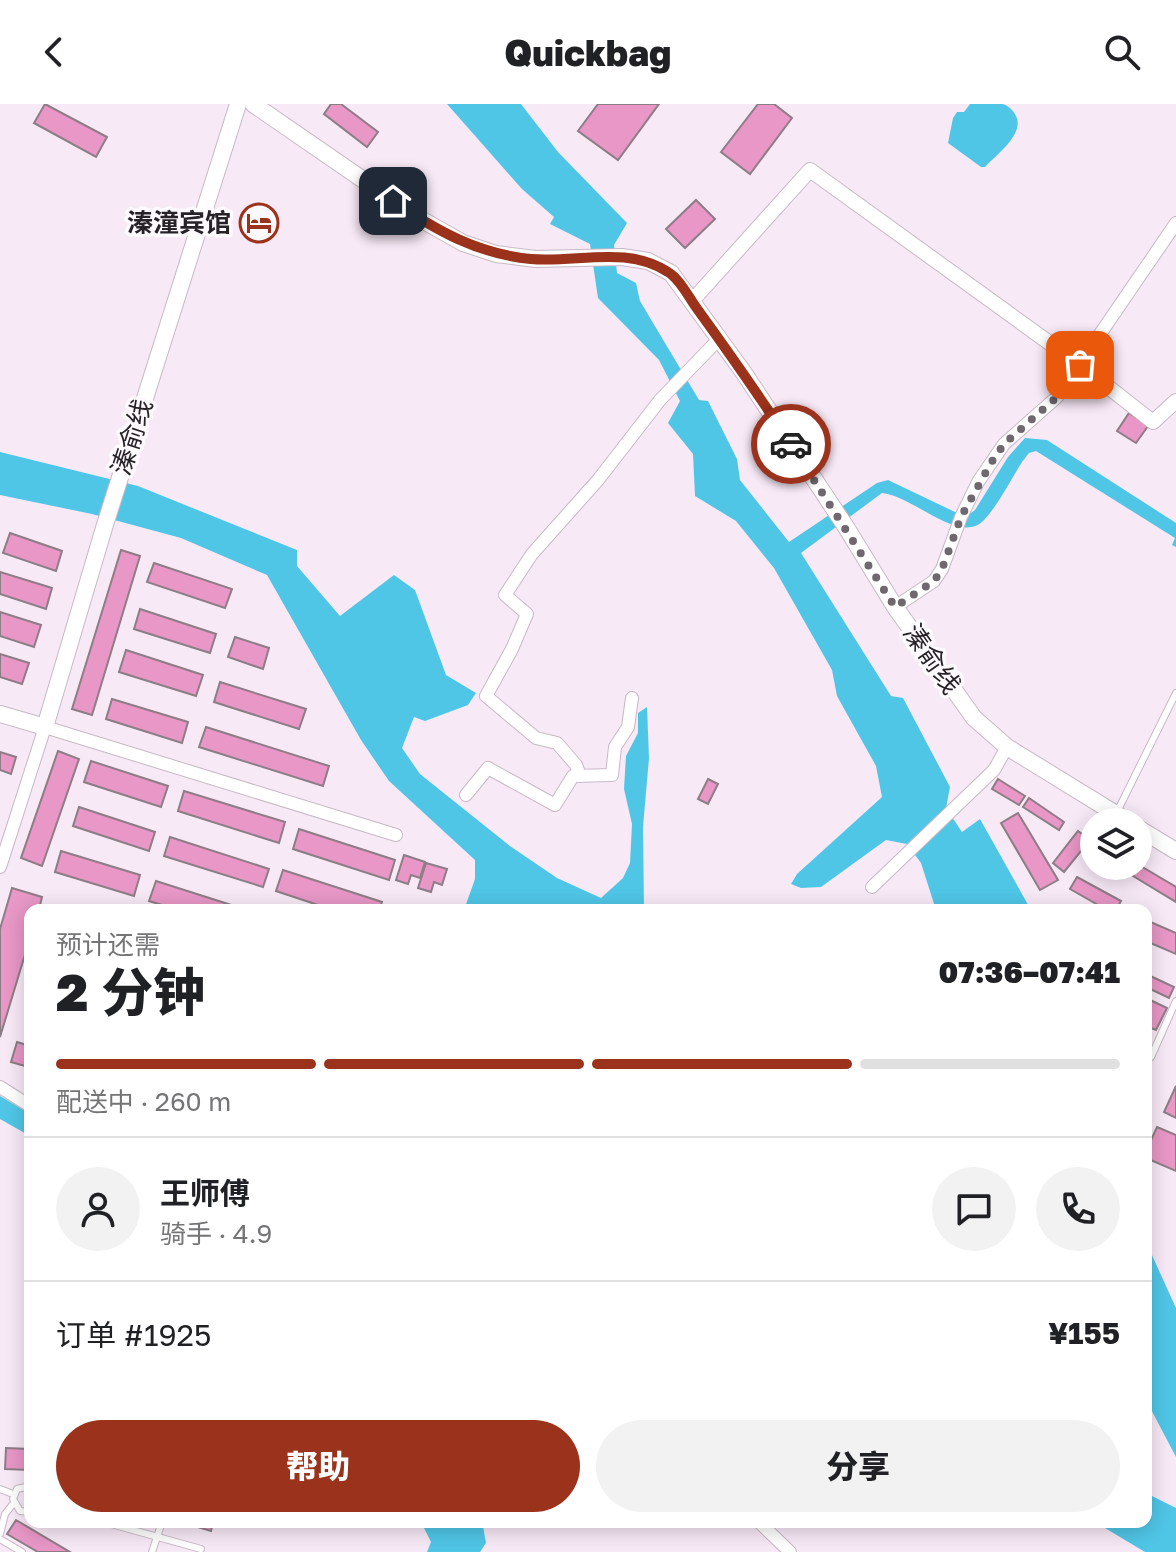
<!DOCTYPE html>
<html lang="zh">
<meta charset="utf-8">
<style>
body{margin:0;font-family:"Golos Text","Noto Sans SC",sans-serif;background:#f2f2f2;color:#202124;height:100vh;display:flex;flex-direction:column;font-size:30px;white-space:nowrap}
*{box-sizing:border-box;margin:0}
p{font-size:26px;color:#757577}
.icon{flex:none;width:44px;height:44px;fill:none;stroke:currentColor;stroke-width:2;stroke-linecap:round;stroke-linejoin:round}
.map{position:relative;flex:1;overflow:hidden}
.side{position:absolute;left:24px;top:800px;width:1128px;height:624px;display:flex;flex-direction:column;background:#fff;border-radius:16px;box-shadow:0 4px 20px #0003}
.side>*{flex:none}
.fabs{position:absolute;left:1080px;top:704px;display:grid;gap:16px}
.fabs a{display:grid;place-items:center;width:72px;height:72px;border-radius:50%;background:#fff;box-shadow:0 4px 20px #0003;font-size:40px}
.pin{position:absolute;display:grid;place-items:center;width:68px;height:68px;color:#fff;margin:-34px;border-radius:16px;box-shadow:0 4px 12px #0006}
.courier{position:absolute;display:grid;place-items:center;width:80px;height:80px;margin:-40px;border:6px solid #9b321b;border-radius:50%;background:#fff;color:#222;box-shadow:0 2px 10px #0007}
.summary em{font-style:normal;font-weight:800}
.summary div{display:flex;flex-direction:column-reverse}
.summary{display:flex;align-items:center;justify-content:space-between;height:136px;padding:0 32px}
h1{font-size:52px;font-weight:800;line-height:60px}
.bar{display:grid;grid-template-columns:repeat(4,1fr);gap:12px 8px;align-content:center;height:96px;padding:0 32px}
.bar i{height:10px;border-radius:6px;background:#e0e0e0}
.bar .selected{background:#9b321b}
.bar p{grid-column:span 4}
.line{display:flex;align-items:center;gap:20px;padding:0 32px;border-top:2px solid #e0e0e0}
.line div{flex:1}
.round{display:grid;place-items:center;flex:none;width:84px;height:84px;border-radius:42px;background:#f2f2f2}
.button{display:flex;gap:16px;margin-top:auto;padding:16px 32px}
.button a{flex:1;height:92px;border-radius:48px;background:#9b321b;color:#fff;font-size:32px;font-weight:800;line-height:92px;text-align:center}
.button a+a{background:#f2f2f2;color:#202124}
header{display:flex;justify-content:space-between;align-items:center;height:104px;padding:0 32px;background:#fff;font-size:36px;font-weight:800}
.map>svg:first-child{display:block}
.water{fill:#50c6e7}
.building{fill:#e897c6;stroke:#8d7d86;stroke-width:2}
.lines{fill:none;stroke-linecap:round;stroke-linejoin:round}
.service-casing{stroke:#c7b9c5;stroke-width:8}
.minor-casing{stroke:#c7b9c5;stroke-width:14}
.tertiary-casing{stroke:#c7b9c5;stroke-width:16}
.secondary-casing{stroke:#c7b9c5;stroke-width:18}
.service{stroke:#fff;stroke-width:6}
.minor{stroke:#fff;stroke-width:12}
.tertiary{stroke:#fff;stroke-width:14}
.secondary{stroke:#fff;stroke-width:16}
.done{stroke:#70686f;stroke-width:8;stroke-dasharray:0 14.4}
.route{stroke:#9b321b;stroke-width:10}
.labels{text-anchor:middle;stroke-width:7;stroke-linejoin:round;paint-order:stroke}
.poi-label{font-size:26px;font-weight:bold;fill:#272227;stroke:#fdfafd;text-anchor:end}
.street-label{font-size:26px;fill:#272227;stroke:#fdfafd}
</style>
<header><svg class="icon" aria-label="back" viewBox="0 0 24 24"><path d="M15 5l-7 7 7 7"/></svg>Quickbag<svg class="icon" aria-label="search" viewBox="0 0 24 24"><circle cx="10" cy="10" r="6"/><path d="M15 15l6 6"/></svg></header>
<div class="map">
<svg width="1176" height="1448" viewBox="0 0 1176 1448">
<rect width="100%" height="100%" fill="#f8e9f6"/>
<g class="water">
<path d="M447 0H521L558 48 627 119 614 141 617 169 636 179 640 197 699 296 708 297 737 355 740 376 789 438 877 379 888 376 955 408 968 411 975 406 1008 353 1025 334 1047 336 1176 419V443L1172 441 1175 434 1036 347 1029 349 1022 358C1010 377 999 400 984 416 960 442 914 392 882 389L801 449 891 592 903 594 950 683 946 704 962 728 980 715 1031 806H936L921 759 907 740 886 736 821 783 801 784 791 780 797 770 882 693 876 662 837 592 832 566 774 464 736 417 695 392 693 350 668 319 680 297 659 256 598 194 590 140 550 120 554 113 522 85Z"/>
<path d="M970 0C980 0 992 0 1002 0 1008 1 1013 6 1016 12 1025 30 996 51 985 63H981L948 39 953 14 957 8H964Z"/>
<path d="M0 348 138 382 297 446V462L340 512 394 471 415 486 446 571 476 589 468 601 425 617 414 613 402 644 420 670 510 742 557 774 601 794 623 774 630 759 632 720 624 685 626 652 638 629V609L647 603 649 654 643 723 644 806H464L475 775V756L389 677 361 636 267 471 181 434 92 410 0 391Z"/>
<path d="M0 992 30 1010V1032L0 1015Z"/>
<path d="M1146 1138 1176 1204V1353L1146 1296Z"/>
<path d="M1146 1389 1176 1404V1448H1145L1095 1418H1146Z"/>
<path d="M421 1418H485L483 1422 486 1439 480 1448H427L431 1438Z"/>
</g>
<g class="building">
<path d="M45 0 107 33 96 53 34 19Z"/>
<path d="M331 0H341L378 28 367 43 324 10Z"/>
<path d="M598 0H659L618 56 578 27Z"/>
<path d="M758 0H774L792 14 750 70 721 48Z"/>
<path d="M696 96 715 115 685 144 666 125Z"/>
<path d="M1129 309 1148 322 1136 339 1117 327Z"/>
<path d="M10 429 62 447 56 467 3 449Z"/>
<path d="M121 446 140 452 92 611 72 605Z"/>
<path d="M154 459 232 485 225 504 147 478Z"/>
<path d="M0 468 52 484 46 505 0 490Z"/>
<path d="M140 505 216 530 210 549 134 525Z"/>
<path d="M0 508 41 521 34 543 0 532Z"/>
<path d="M235 533 269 544 263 565 228 553Z"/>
<path d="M126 546 203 571 196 592 119 568Z"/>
<path d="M0 550 29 559 22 580 0 573Z"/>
<path d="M220 578 306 605 299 625 214 598Z"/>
<path d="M112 595 188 618 182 639 106 615Z"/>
<path d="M206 623 329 662 323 682 199 643Z"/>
<path d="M58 647 79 655 42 762 21 754Z"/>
<path d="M0 648 16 653 11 670 0 666Z"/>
<path d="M91 657 168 682 161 703 84 678Z"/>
<path d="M708 675 718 680 708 700 698 695Z"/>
<path d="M998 675 1025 692 1019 701 992 685Z"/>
<path d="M184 687 285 718 279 739 178 707Z"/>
<path d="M1029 694 1064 718 1059 726 1023 703Z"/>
<path d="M79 703 155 728 149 747 73 722Z"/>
<path d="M1018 709 1058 776 1040 786 1001 719Z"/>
<path d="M299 725 395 756 389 776 293 745Z"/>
<path d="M1078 727 1090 736 1064 768 1053 759Z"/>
<path d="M170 733 269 765 263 783 164 752Z"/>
<path d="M61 747 140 771 134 792 55 768Z"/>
<path d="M404 751 425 758 420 774 411 771 408 780 396 776Z"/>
<path d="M426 759 447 765 442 781 434 778 431 788 418 784Z"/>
<path d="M1139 761 1176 783V798L1133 772Z"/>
<path d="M283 766 382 798 379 806H333L276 787Z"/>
<path d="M1077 773 1121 797 1116 806H1107L1070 785Z"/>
<path d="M156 777 247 806H178L149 797Z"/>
<path d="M12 784 42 793 39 806H30V834L0 933V825Z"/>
<path d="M1146 816 1176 829V850L1146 837Z"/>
<path d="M1146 870 1174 883 1169 894 1146 883Z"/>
<path d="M1146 894 1167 904 1156 926 1146 922Z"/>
<path d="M17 938 30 942 25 962 11 958Z"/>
<path d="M1176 982V1014L1164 1008Z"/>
<path d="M1157 1023 1176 1031V1067L1146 1054V1047Z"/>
<path d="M6 1344 30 1345V1366L5 1365Z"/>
<path d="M16 1416 70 1448H38L7 1430Z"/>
<path d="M181 1418H213L211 1427Z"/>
</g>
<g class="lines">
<defs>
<g id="service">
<path d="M1117 708 1176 589"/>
<path d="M1151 953 1176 897"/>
<path d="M30 1382 17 1385 13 1395 20 1407 30 1408"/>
<path d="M0 1385 13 1390"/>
<path d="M104 1418 201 1445"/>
<path d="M0 1430 5 1410 13 1400"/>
<path d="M0 1435 22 1448"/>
<path d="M152 1448 162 1418"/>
</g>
<g id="minor">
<path d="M895 503 934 477 942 465 961 413 978 378 1004 340 1057 293 1176 119"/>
<path d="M580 672 576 661 557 639 536 634 486 592 512 545 527 510 505 491 532 450 598 376 660 296 719 235"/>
<path d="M466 691 488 664 555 701 573 672 612 671 615 643 628 623 632 594"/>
<path d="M0 763 45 623 396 731"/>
<path d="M872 783 994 666 1007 643"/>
<path d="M0 983 30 1002"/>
<path d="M759 1418 790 1448"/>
</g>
<path id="tertiary" d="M692 197 810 66 1080 261 1153 318 1176 297"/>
<g id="secondary">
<path d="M253 0 417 113 463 139 496 150 535 155 622 153 648 157 671 169 744 269 846 423 895 503 974 614 1007 643 1129 718"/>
<path d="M0 610 45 623 104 424 238 0"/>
<path d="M1138 724 1176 747"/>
</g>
</defs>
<use href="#service" class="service-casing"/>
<use href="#minor" class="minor-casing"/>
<use href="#tertiary" class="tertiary-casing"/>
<use href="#secondary" class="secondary-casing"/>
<use href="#service" class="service"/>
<use href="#minor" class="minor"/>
<use href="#tertiary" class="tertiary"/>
<use href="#secondary" class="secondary"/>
</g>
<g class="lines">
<path class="done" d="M791 340 895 503 934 477 942 465 961 413 991 359 1004 340 1057 293 1080 261"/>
<path class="route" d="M393 97C437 127 478 150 531 155 577 159 627 141 668 168 680 175 689 194 698 206 730 250 761 295 791 340"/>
</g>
<defs>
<symbol id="hotel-ring" viewBox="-11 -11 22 22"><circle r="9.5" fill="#fdfafd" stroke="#9b321b" stroke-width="1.5"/><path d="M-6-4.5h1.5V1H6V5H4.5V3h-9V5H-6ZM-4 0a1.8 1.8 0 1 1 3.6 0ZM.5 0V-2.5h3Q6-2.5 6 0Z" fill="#9b321b"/></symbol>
</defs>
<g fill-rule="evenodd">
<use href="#hotel-ring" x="237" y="97" width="44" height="44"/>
</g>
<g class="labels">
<g class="poi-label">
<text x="231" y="128">溱潼宾馆</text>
</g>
<g class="street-label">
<text transform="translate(132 333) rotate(-72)" y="9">溱俞线</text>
<text transform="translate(932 555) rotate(55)" y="9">溱俞线</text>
</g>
</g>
</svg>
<div class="fabs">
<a><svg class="icon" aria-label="layers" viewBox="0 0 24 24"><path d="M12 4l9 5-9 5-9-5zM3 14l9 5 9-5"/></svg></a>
</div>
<div class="pin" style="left:1080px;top:261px;background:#ea580c"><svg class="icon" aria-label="bag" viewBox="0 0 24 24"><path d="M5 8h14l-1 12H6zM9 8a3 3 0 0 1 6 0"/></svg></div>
<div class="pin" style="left:393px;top:97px;background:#1f2937"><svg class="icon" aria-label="home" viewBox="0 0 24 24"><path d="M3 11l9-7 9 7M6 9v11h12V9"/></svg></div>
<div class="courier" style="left:791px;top:340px"><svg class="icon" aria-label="car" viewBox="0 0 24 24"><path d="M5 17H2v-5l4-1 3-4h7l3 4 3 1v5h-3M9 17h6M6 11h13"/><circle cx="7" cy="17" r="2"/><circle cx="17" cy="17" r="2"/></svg></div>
<section class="side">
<div class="summary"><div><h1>2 分钟</h1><p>预计还需</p></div><em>07:36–07:41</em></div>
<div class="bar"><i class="selected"></i><i class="selected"></i><i class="selected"></i><i></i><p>配送中 · 260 m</p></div>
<div class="line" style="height:144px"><a class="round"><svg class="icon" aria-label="person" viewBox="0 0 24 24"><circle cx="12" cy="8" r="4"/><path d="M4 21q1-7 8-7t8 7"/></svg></a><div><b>王师傅</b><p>骑手 · 4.9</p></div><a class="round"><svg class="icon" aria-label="chat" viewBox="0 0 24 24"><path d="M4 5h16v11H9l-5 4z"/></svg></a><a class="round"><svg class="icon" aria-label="phone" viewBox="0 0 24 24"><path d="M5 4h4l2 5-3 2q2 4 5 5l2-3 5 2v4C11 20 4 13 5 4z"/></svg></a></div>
<div class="line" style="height:104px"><div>订单 #1925</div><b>¥155</b></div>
<div class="button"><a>帮助</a><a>分享</a></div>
</section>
</div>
